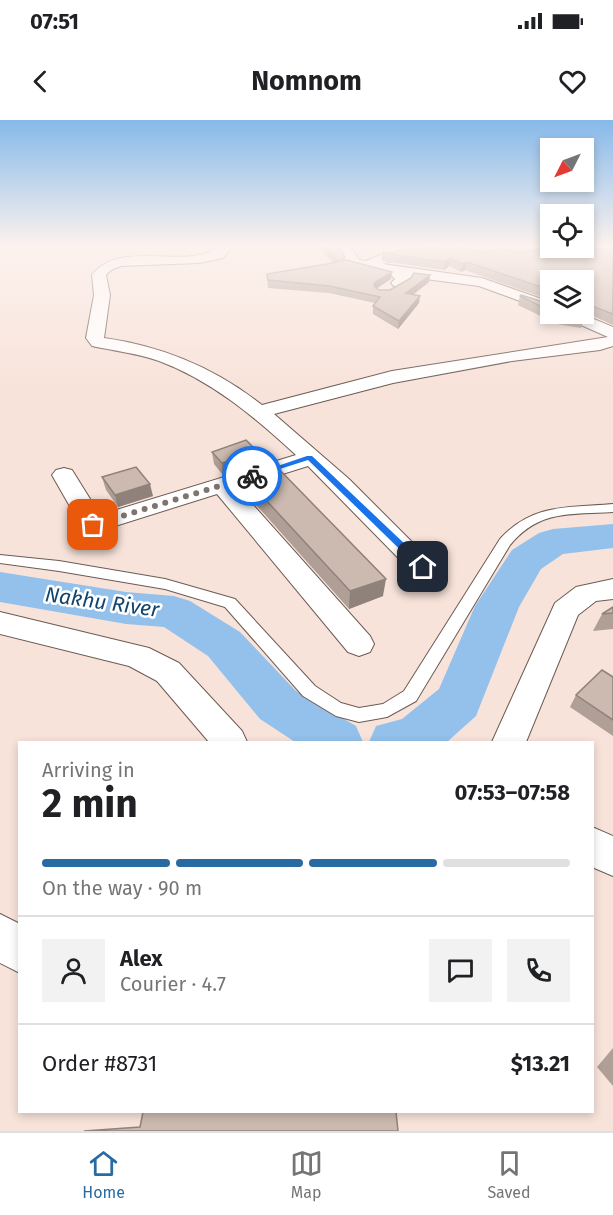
<!DOCTYPE html>
<meta charset="utf-8">
<style>
body{margin:0;font-family:"Fira Sans",sans-serif;background:#f2f2f2;color:#202124;height:100vh;display:flex;flex-direction:column;font-size:22px;white-space:nowrap}
*{box-sizing:border-box;margin:0}
p{font-size:20px;color:#757577}
.icon{flex:none;width:33px;height:33px;fill:none;stroke:currentColor;stroke-width:2;stroke-linecap:round;stroke-linejoin:round}
.map{position:relative;flex:1;overflow:hidden}
.panel{position:absolute;left:18px;top:621px;width:576px;height:372px;display:flex;flex-direction:column;background:#fff;border-radius:0px;box-shadow:0 3px 9px #0003}
.panel>*{flex:none}
.needle{width:39px;rotate:228deg}
.controls{position:absolute;left:540px;top:18px;display:grid;gap:12px}
.controls a{display:grid;place-items:center;width:54px;height:54px;border-radius:0px;background:#fff;box-shadow:0 3px 9px #0003;font-size:30px}
.pin{position:absolute;display:grid;place-items:center;width:51px;height:51px;color:#fff;margin:-26px;border-radius:12px;box-shadow:0 3px 9px #0006}
.courier{position:absolute;display:grid;place-items:center;width:60px;height:60px;margin:-30px;border:4px solid #1a73e8;border-radius:50%;background:#fff;color:#222;box-shadow:0 2px 8px #0007}
.headline em{font-style:normal;font-weight:700}
.headline div{display:flex;flex-direction:column-reverse}
.headline{display:flex;align-items:center;justify-content:space-between;height:102px;padding:0 24px}
h1{font-size:39px;font-weight:700;line-height:45px}
.bar{display:grid;grid-template-columns:repeat(4,1fr);gap:9px 6px;align-content:center;height:72px;padding:0 24px}
.bar i{height:8px;border-radius:4px;background:#e0e0e0}
.bar .selected{background:#296ba1}
.bar p{grid-column:span 4}
.line{display:flex;align-items:center;gap:15px;padding:0 24px;border-top:2px solid #e0e0e0}
.line div{flex:1}
.round{display:grid;place-items:center;flex:none;width:63px;height:63px;border-radius:0px;background:#f2f2f2}
.status{display:flex;justify-content:space-between;align-items:center;height:42px;padding:0 30px;background:#fff;direction:ltr}
.status svg{height:16px;fill:currentColor}
header{display:flex;justify-content:space-between;align-items:center;height:78px;padding:0 24px;background:#fff;font-size:27px;font-weight:700}
.menu{display:flex;justify-content:space-around;align-items:center;height:84px;border-top:2px solid #e0e0e0;background:#fff;font-size:16px;color:#757577}
.menu a{display:grid;justify-items:center;gap:3px}
.menu .selected{color:#296ba1}
.map>svg:first-child{display:block}
.lines{fill:none;stroke-linecap:round;stroke-linejoin:round}
.river{fill:#93c1eb;fill-rule:evenodd}
.service-casing{stroke:#6c5b53;stroke-width:2}
.minor-casing{stroke:#6c5b53;stroke-width:2}
.service{fill:#fff;fill-rule:evenodd}
.minor{fill:#fff;fill-rule:evenodd}
.wall{fill:#af9f96}
.shaded-wall{fill:#8f827a}
.building{fill:#ccb9af;stroke:#8f827a;stroke-width:1.5}
.route{fill:#1a73e8}
.done{stroke:#80746e;stroke-width:6;stroke-dasharray:0 10.8}
.labels{text-anchor:middle;stroke-width:5;stroke-linejoin:round;paint-order:stroke}
.water-label{font-size:21px;font-style:italic;fill:#11446c;stroke:#fff}
</style>
<div class="status"><b>07:51</b><svg viewBox="0 0 49 12"><path d="M0 12V9h3v3zM5 12V6h3v6zM10 12V3h3v9zM15 12V0h3v12zM26 1h20v11H26zM47 4h2v5h-2z"/></svg></div>
<header><svg class="icon" aria-label="back" viewBox="0 0 24 24"><path d="M15 5l-7 7 7 7"/></svg>Nomnom<svg class="icon" aria-label="heart" viewBox="0 0 24 24"><path d="M12 20l-8-8c-3-5 5-10 8-4 3-6 11-1 8 4z"/></svg></header>
<div class="map">
<svg width="613" height="1011" viewBox="0 0 613 1011">
<rect width="100%" height="100%" fill="#f8e3da"/>
<g class="lines">
<g class="river">
<path d="M613 404V428L563 434 541 449 519 487 476 596 447 622H369L376 606 402 599 439 569 475 486 512 430 539 413 553 409Z"/>
<path d="M0 452 126 472 174 476 190 481 240 512 296 571 356 606 363 622H295L260 599 208 536 164 507 126 504 0 482Z"/>
</g>
<defs>
<path id="service" d="M613 384V392C571 395 540 389 510 425L416 581 387 597 359 602 336 596 303 576 225 487 165 469 59 451 0 443V435L59 441 165 459 235 479 315 566 341 583 359 588 383 584 404 571 500 419C533 383 568 388 613 384Z"/>
<g id="minor">
<path d="M220 125H234L223 138 199 143 121 146 111 150 106 155 110 175 104 218C162 226 215 248 262 285L392 251 608 217 563 197 561 194H582L613 207V226L600 230 512 241 393 263 274 294 349 359 437 447 433 453 423 456 413 453 308 346 238 368 370 516 374 524 370 532 359 536 348 532 217 374 93 413 84 411 52 355 56 350 64 348 72 350 100 395 296 335C256 298 211 260 159 241 137 233 114 231 92 226L86 218 94 175 92 155C120 117 191 153 220 125Z"/>
<path d="M337 125H350L359 140 366 141 383 134 387 125H404L398 130 394 140 383 144 482 158 550 182V192L479 166 410 157 411 160 404 166H394L391 163 395 159 390 154 349 146Z"/>
<path d="M613 459V479L596 481 578 495 526 622H492L555 483 576 467Z"/>
<path d="M0 492 149 528 179 543 242 611 247 622H209L157 561 129 546 0 514Z"/>
<path d="M592 707 613 716V756L592 747Z"/>
<path d="M0 794 20 804V853L0 843Z"/>
</g>
</defs>
<use href="#service" class="service-casing"/>
<use href="#minor" class="minor-casing"/>
<use href="#service" class="service"/>
<use href="#minor" class="minor"/>
</g>
<g class="wall">
<path d="M319 125H339L345 137V140L391 159 377 168 379 170H390L430 155 429 162 413 174 419 183 398 209 373 194V186L375 183 329 173 268 168 267 154 333 143 319 128Z"/>
<path d="M504 125H532L517 128Z"/>
<path d="M613 125V205L584 192V160H550V180L465 150 461 152 449 146 444 150 382 141V133L519 132Z"/>
<path d="M520 176 550 184V194H572L584 199 581 208 557 204 518 185Z"/>
<path d="M212 332H258V344L223 355 214 344Z"/>
<path d="M240 352 383 476 349 489 242 369Z"/>
<path d="M102 357 153 376 118 387 106 370Z"/>
<path d="M613 487V509L593 511 602 494Z"/>
<path d="M613 557V616L570 587 576 575Z"/>
<path d="M613 928V966L597 947Z"/>
</g>
<g class="shaded-wall">
<path d="M480 125H496L479 128Z"/>
<path d="M518 125H532L517 128Z"/>
<path d="M450 138 449 146 444 150 445 142Z"/>
<path d="M467 142 465 150 461 152 462 144Z"/>
<path d="M392 152 391 159 374 170V163Z"/>
<path d="M430 155 429 162 405 181 406 173Z"/>
<path d="M420 176 419 183 398 209 399 201Z"/>
<path d="M258 332V344L223 355 222 343Z"/>
<path d="M150 364 153 376 118 387 115 375Z"/>
<path d="M386 459 383 476 349 489 350 471Z"/>
</g>
<g class="building">
<path d="M323 125H339L345 137 339 141 347 140 392 152 374 163V166L379 170H390L411 158 414 153 430 155 406 173 420 176 399 201 373 186 380 177 329 166 268 160 267 154 339 142Z"/>
<path d="M456 125 480 132 502 129 519 132 552 128H584V125H613V194L584 183V160H550V170L467 142 462 144 450 138 445 142 382 133Z"/>
<path d="M521 175 550 184V191L520 176Z"/>
<path d="M556 194H572L584 199 560 195Z"/>
<path d="M246 320 258 332 222 343 212 332Z"/>
<path d="M272 342 386 459 350 471 240 352Z"/>
<path d="M136 347 150 364 115 375 102 357Z"/>
<path d="M613 487V493L602 494Z"/>
<path d="M602 550 613 557V600L576 575Z"/>
<path d="M143 992H396L398 1011H84L140 1007Z"/>
</g>
<linearGradient id="sky" x2="0" y2="1"><stop stop-color="#86b9e9"/><stop offset="0.47" stop-color="#fcf2ee"/><stop offset="1" stop-color="#fcf2ee" stop-opacity="0"/></linearGradient>
<rect width="613" height="267" fill="url(#sky)"/>
<path class="route" d="M307 336H312L427 445V449H420L308 340 255 357 248 356Z"/>
<g class="lines">
<path class="done" d="M93 405 252 356"/>
</g>
<g class="labels">
<g class="water-label">
<text transform="translate(102 482) rotate(8)" y="7">Nakhu River</text>
</g>
</g>
</svg>
<div class="controls">
<a><svg class="needle" viewBox="-14 -14 28 28"><path d="M0-13l5 13h-10z" fill="#e53935"/><path d="M0 13l5-13h-10z" fill="#757577"/></svg></a>
<a><svg class="icon" aria-label="locate" viewBox="0 0 24 24"><circle cx="12" cy="12" r="6"/><path d="M12 2v4M12 18v4M2 12h4M18 12h4"/></svg></a>
<a><svg class="icon" aria-label="layers" viewBox="0 0 24 24"><path d="M12 4l9 5-9 5-9-5zM3 14l9 5 9-5"/></svg></a>
</div>
<div class="pin" style="left:93px;top:405px;background:#ea580c"><svg class="icon" aria-label="bag" viewBox="0 0 24 24"><path d="M5 8h14l-1 12H6zM9 8a3 3 0 0 1 6 0"/></svg></div>
<div class="pin" style="left:423px;top:447px;background:#1f2937"><svg class="icon" aria-label="home" viewBox="0 0 24 24"><path d="M3 11l9-7 9 7M6 9v11h12V9"/></svg></div>
<div class="courier" style="left:252px;top:356px"><svg class="icon" aria-label="bike" viewBox="0 0 24 24"><circle cx="6" cy="16" r="4"/><circle cx="18" cy="16" r="4"/><path d="M6 16l4-8h5l3 8M10 8l3 8H6M13 5h3"/></svg></div>
<section class="panel">
<div class="headline"><div><h1>2 min</h1><p>Arriving in</p></div><em>07:53–07:58</em></div>
<div class="bar"><i class="selected"></i><i class="selected"></i><i class="selected"></i><i></i><p>On the way · 90 m</p></div>
<div class="line" style="height:108px"><a class="round"><svg class="icon" aria-label="person" viewBox="0 0 24 24"><circle cx="12" cy="8" r="4"/><path d="M4 21q1-7 8-7t8 7"/></svg></a><div><b>Alex</b><p>Courier · 4.7</p></div><a class="round"><svg class="icon" aria-label="chat" viewBox="0 0 24 24"><path d="M4 5h16v11H9l-5 4z"/></svg></a><a class="round"><svg class="icon" aria-label="phone" viewBox="0 0 24 24"><path d="M5 4h4l2 5-3 2q2 4 5 5l2-3 5 2v4C11 20 4 13 5 4z"/></svg></a></div>
<div class="line" style="height:78px"><div>Order #8731</div><b>$13.21</b></div>
</section>
</div>
<nav class="menu">
<a class="selected"><svg class="icon" aria-label="home" viewBox="0 0 24 24"><path d="M3 11l9-7 9 7M6 9v11h12V9"/></svg>Home</a>
<a><svg class="icon" aria-label="map" viewBox="0 0 24 24"><path d="M3 6l6-2 6 2 6-2v14l-6 2-6-2-6 2zM9 4v14M15 6v14"/></svg>Map</a>
<a><svg class="icon" aria-label="saved" viewBox="0 0 24 24"><path d="M7 4h10v16l-5-4-5 4z"/></svg>Saved</a>
</nav>
